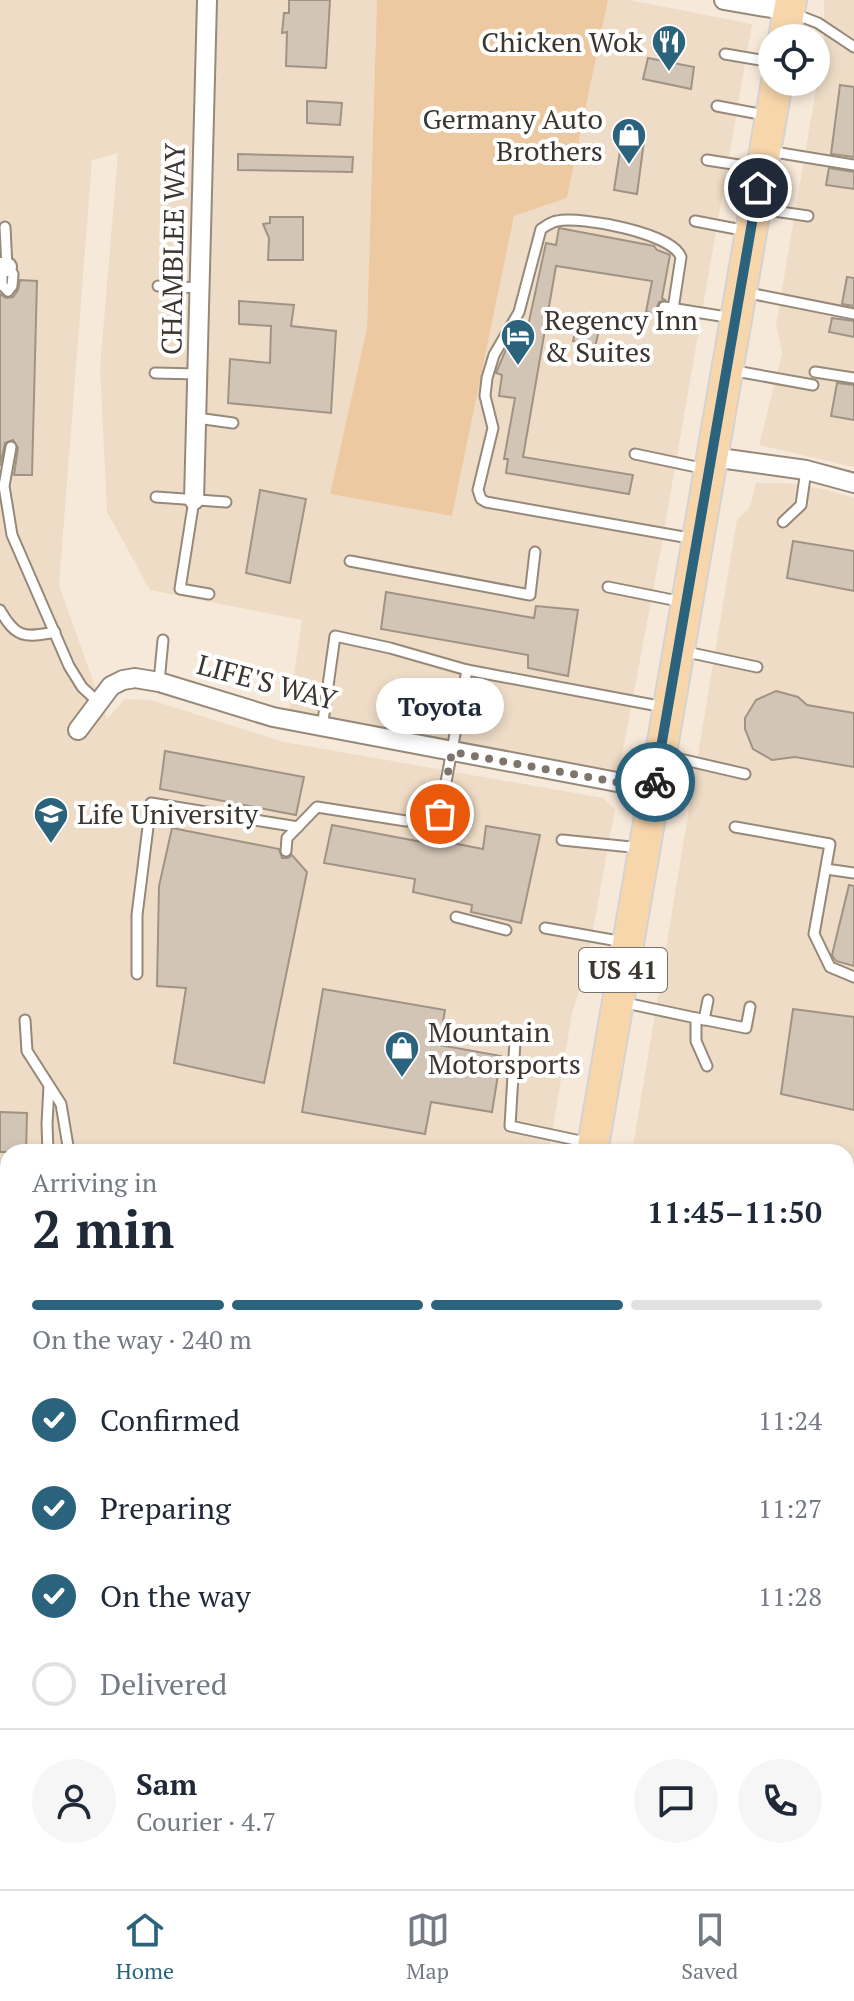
<!DOCTYPE html>
<meta charset="utf-8">
<style>
body{margin:0;font-family:"PT Serif",serif;background:#f6f6f7;color:#1f2937;height:100vh;display:flex;flex-direction:column;font-size:30px;white-space:nowrap}
*{box-sizing:border-box;margin:0}
p{font-size:26px;color:#747a83}
.icon{flex:none;width:44px;height:44px;fill:none;stroke:currentColor;stroke-width:2;stroke-linecap:round;stroke-linejoin:round}
.map{position:relative;flex:1;overflow:hidden}
.panel{position:absolute;left:0px;top:1144px;width:854px;height:746px;display:flex;flex-direction:column;background:#fff;border-radius:24px 24px 0 0;box-shadow:0 4px 12px #0003}
.panel>*{flex:none}
.buttons{position:absolute;left:758px;top:24px;display:grid;gap:16px}
.buttons a{display:grid;place-items:center;width:72px;height:72px;border-radius:50%;background:#fff;box-shadow:0 4px 12px #0003;font-size:40px}
.pin{position:absolute;display:grid;place-items:center;width:68px;height:68px;color:#fff;margin:-34px;border:4px solid #fff;border-radius:50%;box-shadow:0 2px 8px #0007}
.courier{position:absolute;display:grid;place-items:center;width:80px;height:80px;margin:-40px;border:6px solid #2b637d;border-radius:50%;background:#fff;color:#222;box-shadow:0 2px 10px #0007}
.bubble{position:absolute;height:56px;border-radius:28px;background:#fff;box-shadow:0 4px 12px #0003;font-size:26px;font-weight:600;line-height:56px;text-align:center}
.summary em{font-style:normal;font-weight:600}
.summary div{display:flex;flex-direction:column-reverse}
.summary{display:flex;align-items:center;justify-content:space-between;height:136px;padding:0 32px}
h1{font-size:52px;font-weight:600;line-height:60px}
.bar{display:grid;grid-template-columns:repeat(4,1fr);gap:12px 8px;align-content:center;height:96px;padding:0 32px}
.bar i{height:10px;border-radius:6px;background:#e0e1e3}
.bar .active{background:#2b637d}
.bar p{grid-column:span 4}
.line{display:flex;align-items:center;gap:20px;padding:0 32px;border-top:2px solid #e0e1e3}
.line div{flex:1}
.round{display:grid;place-items:center;flex:none;width:84px;height:84px;border-radius:42px;background:#f6f6f7}
ol{padding:0 32px;list-style:none}
li{display:flex;align-items:center;gap:24px;height:88px}
li p{margin-inline-start:auto}
li .icon{padding:8px;border-radius:50%;background:#2b637d;color:#fff;stroke-width:4}
li:last-child{color:#747a83}
li i{width:44px;height:44px;border:4px solid #e0e1e3;border-radius:50%}
.tab-bar{display:flex;justify-content:space-around;align-items:center;height:112px;border-top:2px solid #e0e1e3;background:#fff;font-size:22px;color:#747a83}
.tab-bar a{display:grid;justify-items:center;gap:4px}
.tab-bar .active{color:#2b637d}
.map>svg:first-child{display:block}
.built{fill:#eedcc6}
.green{fill:#ecc9a1}
.building{fill:#d3c5b6;stroke:#a09385;stroke-width:2}
.lines{fill:none;stroke-linecap:round;stroke-linejoin:round}
.service-casing{stroke:#96897a;stroke-width:13}
.pedestrian-casing{stroke:#96897a;stroke-width:18}
.minor-casing{stroke:#96897a;stroke-width:22}
.primary-casing{stroke:#d4d3d1;stroke-width:34}
.path{stroke:#b7aca0;stroke-width:3;stroke-dasharray:6 6;stroke-linecap:butt}
.service{stroke:#fff;stroke-width:9}
.pedestrian{stroke:#fff;stroke-width:14}
.minor{stroke:#fff;stroke-width:18}
.primary{stroke:#f8d6ac;stroke-width:30}
.done{stroke:#7d756b;stroke-width:8;stroke-dasharray:0 14.4}
.route{stroke:#2b637d;stroke-width:10}
.labels{text-anchor:middle;stroke-width:8;stroke-linejoin:round;paint-order:stroke}
.shield{fill:#fff;stroke:#76726e;stroke-width:2}
.shield-label{font-size:26px;font-weight:bold;fill:#3b3630}
.poi-label{font-size:28px;fill:#3b3630;stroke:#fff;text-anchor:start}
.street-label{font-size:28px;fill:#3b3630;stroke:#fff}
</style>
<div class="map">
<svg width="854" height="1889" viewBox="0 0 854 1889">
<rect width="100%" height="100%" fill="#f7e9d9"/>
<g class="built">
<path d="M0 0H377L367 328 330 494 452 516 514 216 567 198 608 0H629L752 24 660 554 619 771 288 716 302 620 150 590 107 512 100 367 118 153 92 160 59 586 107 719 125 699 151 700 284 742 603 798 615 809 585 974 572 1013 549 1152H8V1882H130L129 1889H0Z"/>
<path d="M824 0H854V467L759 445 782 353 776 325 824 42Z"/>
<path d="M756 483H787L824 489 854 498V1889H509L510 1882H846V1152H632L737 520 750 507Z"/>
<path d="M193 1882H428L427 1889H188Z"/>
</g>
<g class="green">
<path d="M377 0H608L567 198 514 216 452 516 330 494 367 328Z"/>
<path d="M130 1882H193L188 1889H129Z"/>
</g>
<g class="building">
<path d="M289 0H330L326 68 286 66 287 32 282 33 284 13H289Z"/>
<path d="M648 58 694 67 691 89 643 79Z"/>
<path d="M840 85 854 87V157L831 154Z"/>
<path d="M307 101 342 103 340 125 307 123Z"/>
<path d="M622 138 644 141 637 194 614 190Z"/>
<path d="M238 154 353 157 352 172 238 170Z"/>
<path d="M829 168 854 172V189L826 185Z"/>
<path d="M270 217H303V260H268L269 238 263 224 270 223Z"/>
<path d="M559 228 654 246 657 250 670 255 662 298 665 300 659 302 657 307 662 315 646 312 652 281 556 266 523 457 633 475 629 494 506 473 508 459H504L515 398 499 396 502 375 496 373 507 347 523 349 546 243 556 245Z"/>
<path d="M847 277 854 278V306L842 304Z"/>
<path d="M20 280 37 281 32 475H14L18 448 13 440 5 443 0 466V294L6 298 13 297 18 290Z"/>
<path d="M239 301 294 305 291 326 336 331 331 413 228 403 230 359 270 363 271 326 239 324Z"/>
<path d="M579 317 601 322 595 347 573 341Z"/>
<path d="M832 318 854 321V337L829 332Z"/>
<path d="M837 383 854 385V420L831 416Z"/>
<path d="M260 490 306 499 290 583 246 573Z"/>
<path d="M793 541 854 551V591L787 578Z"/>
<path d="M386 592 534 618 536 606 578 610 568 676 528 668V655L381 629Z"/>
<path d="M776 691 798 697 807 705 854 713V767L795 757 772 760 753 749 745 729V718L756 700Z"/>
<path d="M165 751 304 777 296 815 160 789Z"/>
<path d="M332 825 422 842V837L483 849 486 826 540 835 521 923 471 912 472 905 413 892 415 879 324 863Z"/>
<path d="M172 828 279 849 282 858H288L292 855 307 872 264 1083 174 1063 186 988 157 986 159 886Z"/>
<path d="M849 885 854 886V966L836 961 832 955Z"/>
<path d="M323 989 445 1010 439 1045 501 1056 492 1112 431 1102 425 1134 302 1112Z"/>
<path d="M793 1009 854 1017V1110L781 1094Z"/>
<path d="M0 1112 27 1113 26 1152H0Z"/>
</g>
<g class="lines">
<defs>
<g id="service">
<path d="M792 13 818 23 854 47"/>
<path d="M725 54 772 62"/>
<path d="M717 106 765 115"/>
<path d="M768 151 854 165"/>
<path d="M707 160 758 168"/>
<path d="M760 209 808 216"/>
<path d="M695 221 747 231"/>
<path d="M5 227 7 267 13 274 12 286 8 291"/>
<path d="M7 267 2 273V285L8 291"/>
<path d="M158 286 201 288"/>
<path d="M744 292 854 314"/>
<path d="M664 307 733 318"/>
<path d="M673 309 681 257C672 233 582 216 557 221 551 222 546 226 541 229L519 312 494 355 487 378 485 396 493 428 478 490 481 499 486 502 695 539"/>
<path d="M730 370 813 385"/>
<path d="M815 372 854 378"/>
<path d="M155 373 198 374"/>
<path d="M197 418 233 423"/>
<path d="M11 447 4 486 12 535 69 666 82 687 97 701"/>
<path d="M635 454 706 469"/>
<path d="M156 497 226 502"/>
<path d="M194 500 180 589 209 594"/>
<path d="M783 522 801 505 806 470"/>
<path d="M350 561 530 595 535 552"/>
<path d="M608 587 683 602"/>
<path d="M0 610C16 638 24 638 55 632"/>
<path d="M682 651 757 667"/>
<path d="M467 670 664 707"/>
<path d="M159 682 163 640"/>
<path d="M322 728 335 636 390 648 467 670 440 814"/>
<path d="M667 756 745 774"/>
<path d="M735 827 830 844 814 934 830 967 854 977"/>
<path d="M562 840 641 848"/>
<path d="M286 851 287 838 317 807 406 821"/>
<path d="M826 869 854 873"/>
<path d="M456 917 506 930"/>
<path d="M545 928 624 942"/>
<path d="M137 974V915L151 803 298 827"/>
<path d="M621 1002 696 1018V1041L707 1066"/>
<path d="M696 1018 746 1028 750 1007"/>
<path d="M25 1020 27 1051 61 1104 69 1152"/>
<path d="M704 1020 708 1000"/>
<path d="M515 1041 510 1126 590 1143"/>
<path d="M48 1152 47 1124 49 1086"/>
<path d="M0 1263H8"/>
<path d="M846 1378 854 1365"/>
<path d="M391 1889 393 1882"/>
</g>
<path id="pedestrian" d="M0 1313 8 1315"/>
<g id="minor">
<path d="M724 0 789 11"/>
<path d="M0 267H7"/>
<path d="M712 457 806 470 854 483"/>
<path d="M194 500 207 0"/>
<path d="M78 730 111 686 123 680 135 678 159 682 273 717 654 789"/>
</g>
<g id="primary">
<path d="M784 38 791 0"/>
<path d="M592 1152 777 82"/>
<path d="M463 1889 464 1882"/>
</g>
</defs>
<use href="#service" class="service-casing"/>
<use href="#pedestrian" class="pedestrian-casing"/>
<use href="#minor" class="minor-casing"/>
<use href="#primary" class="primary-casing"/>
<g class="path">
<path d="M0 1284 5 1298"/>
<path d="M0 1465H8"/>
</g>
<use href="#service" class="service"/>
<use href="#pedestrian" class="pedestrian"/>
<use href="#minor" class="minor"/>
<use href="#primary" class="primary"/>
</g>
<g class="lines">
<path class="done" d="M440 814 452 752 654 789 655 782"/>
<path class="route" d="M655 782 758 188"/>
</g>
<defs>
<symbol id="restaurant-pin" viewBox="-11 -11 22 30"><path d="M0 17L-7.5 6A9.5 9.5 0 1 1 7.5 6Z" fill="#2b637d" stroke="#fff"/><path d="M-5-6h1v4h1v-4h1v4h1v-4h1v5L-1.5 .5V6h-2V.5L-5-1ZM5-6V6H3V1.5H1.5Q1.5-4 5-6Z" fill="#fff"/></symbol>
<symbol id="shop-pin" viewBox="-11 -11 22 30"><path d="M0 17L-7.5 6A9.5 9.5 0 1 1 7.5 6Z" fill="#2b637d" stroke="#fff"/><path d="M-5-2.5h2.3a2.7 3.5 0 0 1 5.4 0H5L5.5 6h-11ZM-1.5-2.5h3a1.5 2.3 0 0 0-3 0Z" fill="#fff"/></symbol>
<symbol id="hotel-pin" viewBox="-11 -11 22 30"><path d="M0 17L-7.5 6A9.5 9.5 0 1 1 7.5 6Z" fill="#2b637d" stroke="#fff"/><path d="M-6-4.5h1.5V1H6V5H4.5V3h-9V5H-6ZM-4 0a1.8 1.8 0 1 1 3.6 0ZM.5 0V-2.5h3Q6-2.5 6 0Z" fill="#fff"/></symbol>
<symbol id="university-pin" viewBox="-11 -11 22 30"><path d="M0 17L-7.5 6A9.5 9.5 0 1 1 7.5 6Z" fill="#2b637d" stroke="#fff"/><path d="M0-5L7-2L0 1L-7-2ZM-4 1L0 2.5L4 1V4Q0 6-4 4Z" fill="#fff"/></symbol>
</defs>
<g fill-rule="evenodd">
<use href="#restaurant-pin" x="649" y="22" width="40" height="54"/>
<use href="#shop-pin" x="609" y="115" width="40" height="54"/>
<use href="#hotel-pin" x="498" y="316" width="40" height="54"/>
<use href="#university-pin" x="31" y="794" width="40" height="54"/>
<use href="#shop-pin" x="382" y="1028" width="40" height="54"/>
</g>
<g class="labels">
<rect class="shield" x="579" y="948" width="88" height="44" rx="6"/>
<g class="shield-label">
<text x="623" y="979">US 41</text>
</g>
<g class="poi-label">
<text x="643" y="52" text-anchor="end">Chicken Wok</text>
<text x="603" y="129" text-anchor="end">Germany Auto<tspan x="603" dy="32">Brothers</tspan></text>
<text x="544" y="330">Regency Inn<tspan x="544" dy="32">&amp; Suites</tspan></text>
<text x="77" y="824">Life University</text>
<text x="428" y="1042">Mountain<tspan x="428" dy="32">Motorsports</tspan></text>
</g>
<g class="street-label">
<text transform="translate(173 249) rotate(-89)" y="10">CHAMBLEE WAY</text>
<text transform="translate(267 682) rotate(15)" y="10">LIFE'S WAY</text>
</g>
</g>
</svg>
<div class="buttons">
<a><svg class="icon" aria-label="locate" viewBox="0 0 24 24"><circle cx="12" cy="12" r="6"/><path d="M12 2v4M12 18v4M2 12h4M18 12h4"/></svg></a>
</div>
<div class="pin" style="left:440px;top:814px;background:#ea580c"><svg class="icon" aria-label="bag" viewBox="0 0 24 24"><path d="M5 8h14l-1 12H6zM9 8a3 3 0 0 1 6 0"/></svg></div>
<div class="pin" style="left:758px;top:188px;background:#1f2937"><svg class="icon" aria-label="home" viewBox="0 0 24 24"><path d="M3 11l9-7 9 7M6 9v11h12V9"/></svg></div>
<div class="courier" style="left:655px;top:782px"><svg class="icon" aria-label="bike" viewBox="0 0 24 24"><circle cx="6" cy="16" r="4"/><circle cx="18" cy="16" r="4"/><path d="M6 16l4-8h5l3 8M10 8l3 8H6M13 5h3"/></svg></div>
<div class="bubble" style="left:376px;top:678px;width:128px">Toyota</div>
<section class="panel">
<div class="summary"><div><h1>2 min</h1><p>Arriving in</p></div><em>11:45–11:50</em></div>
<div class="bar"><i class="active"></i><i class="active"></i><i class="active"></i><i></i><p>On the way · 240 m</p></div>
<ol>
<li><svg class="icon" aria-label="check" viewBox="0 0 24 24"><path d="M5 12l5 5 9-10"/></svg>Confirmed<p>11:24</p></li>
<li><svg class="icon" aria-label="check" viewBox="0 0 24 24"><path d="M5 12l5 5 9-10"/></svg>Preparing<p>11:27</p></li>
<li><svg class="icon" aria-label="check" viewBox="0 0 24 24"><path d="M5 12l5 5 9-10"/></svg>On the way<p>11:28</p></li>
<li><i></i>Delivered</li>
</ol>
<div class="line" style="height:144px"><a class="round"><svg class="icon" aria-label="person" viewBox="0 0 24 24"><circle cx="12" cy="8" r="4"/><path d="M4 21q1-7 8-7t8 7"/></svg></a><div><b>Sam</b><p>Courier · 4.7</p></div><a class="round"><svg class="icon" aria-label="chat" viewBox="0 0 24 24"><path d="M4 5h16v11H9l-5 4z"/></svg></a><a class="round"><svg class="icon" aria-label="phone" viewBox="0 0 24 24"><path d="M5 4h4l2 5-3 2q2 4 5 5l2-3 5 2v4C11 20 4 13 5 4z"/></svg></a></div>
</section>
</div>
<nav class="tab-bar">
<a class="active"><svg class="icon" aria-label="home" viewBox="0 0 24 24"><path d="M3 11l9-7 9 7M6 9v11h12V9"/></svg>Home</a>
<a><svg class="icon" aria-label="map" viewBox="0 0 24 24"><path d="M3 6l6-2 6 2 6-2v14l-6 2-6-2-6 2zM9 4v14M15 6v14"/></svg>Map</a>
<a><svg class="icon" aria-label="saved" viewBox="0 0 24 24"><path d="M7 4h10v16l-5-4-5 4z"/></svg>Saved</a>
</nav>
